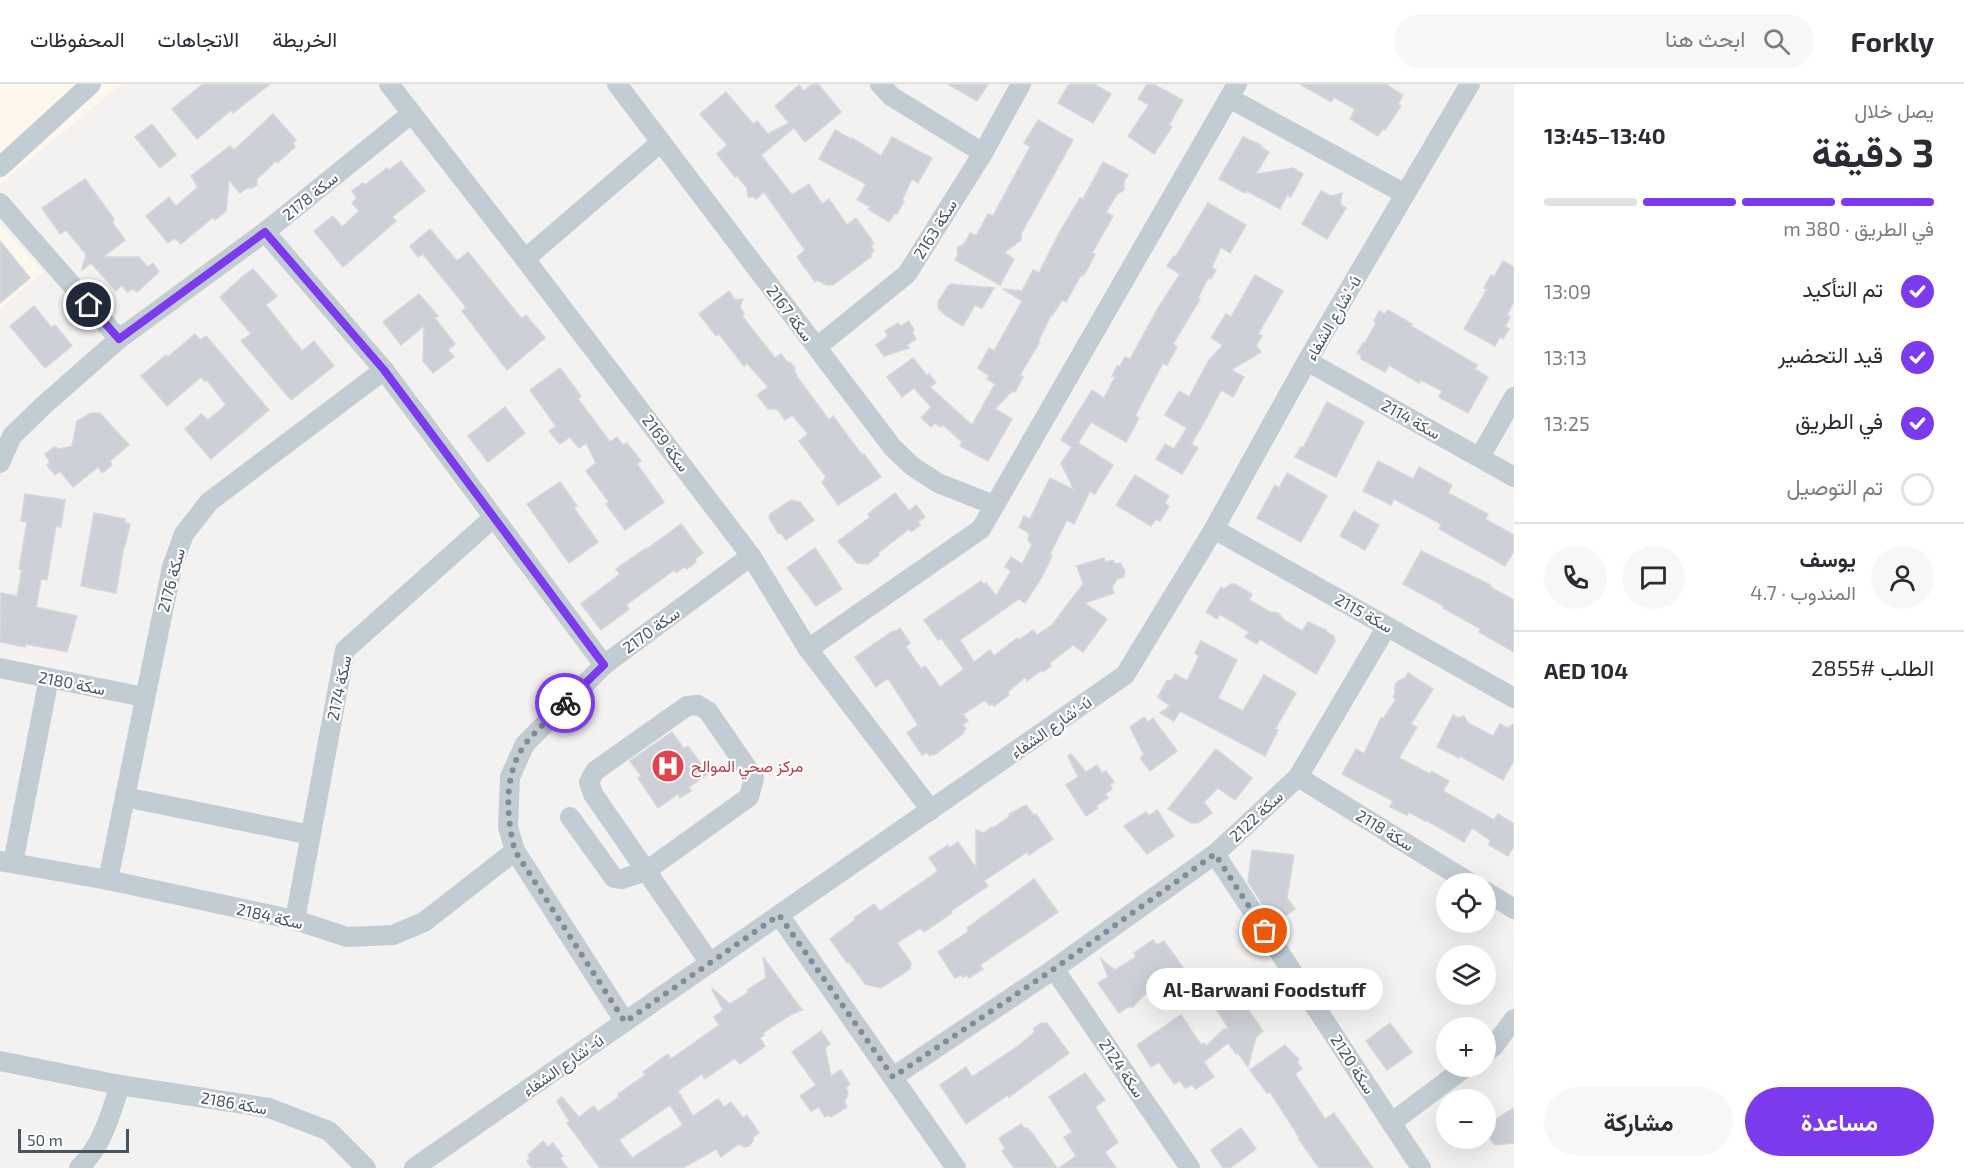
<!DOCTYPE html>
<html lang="ar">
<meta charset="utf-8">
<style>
body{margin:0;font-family:"Exo 2",Vazirmatn,sans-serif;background:#f7f7f7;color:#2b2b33;direction:rtl;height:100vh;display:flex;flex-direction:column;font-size:22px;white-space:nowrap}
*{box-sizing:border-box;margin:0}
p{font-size:20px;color:#7c7c81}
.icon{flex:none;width:33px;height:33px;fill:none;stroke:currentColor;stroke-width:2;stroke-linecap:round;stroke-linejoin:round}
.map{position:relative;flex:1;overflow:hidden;direction:ltr}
.panel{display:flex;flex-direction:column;background:#fff;width:450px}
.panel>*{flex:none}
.controls{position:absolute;left:1436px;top:789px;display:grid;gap:12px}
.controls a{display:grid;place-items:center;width:60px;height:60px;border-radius:50%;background:#fff;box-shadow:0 6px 24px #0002;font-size:30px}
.scale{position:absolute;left:18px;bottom:15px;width:111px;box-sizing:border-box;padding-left:6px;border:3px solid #475560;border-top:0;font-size:16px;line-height:21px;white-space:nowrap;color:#475560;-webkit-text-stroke:4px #fff;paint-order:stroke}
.pin{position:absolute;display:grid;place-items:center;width:51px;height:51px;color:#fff;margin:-26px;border:3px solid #fff;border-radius:50%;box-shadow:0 2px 6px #0007}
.courier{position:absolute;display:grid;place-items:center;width:60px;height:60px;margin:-30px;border:4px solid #7c3aed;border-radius:50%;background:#fff;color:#222;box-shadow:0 2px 8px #0007}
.bubble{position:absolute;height:42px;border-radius:21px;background:#fff;box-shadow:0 6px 24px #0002;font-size:20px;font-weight:700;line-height:42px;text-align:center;direction:rtl}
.overview em{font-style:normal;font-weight:700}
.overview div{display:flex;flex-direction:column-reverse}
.overview{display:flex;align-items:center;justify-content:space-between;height:102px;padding:0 30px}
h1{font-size:39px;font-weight:700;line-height:45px}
.bar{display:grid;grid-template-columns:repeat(4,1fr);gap:9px 6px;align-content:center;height:72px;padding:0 30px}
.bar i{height:8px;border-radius:4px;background:#e1e1e2}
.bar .active{background:#7c3aed}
.bar p{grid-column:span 4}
.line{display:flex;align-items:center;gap:15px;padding:0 30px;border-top:2px solid #e1e1e2}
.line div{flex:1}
.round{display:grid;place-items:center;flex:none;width:63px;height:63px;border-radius:32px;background:#f7f7f7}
ol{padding:0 30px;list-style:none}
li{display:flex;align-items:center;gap:18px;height:66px}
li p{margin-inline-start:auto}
li .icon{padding:6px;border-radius:50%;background:#7c3aed;color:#fff;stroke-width:4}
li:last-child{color:#7c7c81}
li i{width:33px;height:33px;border:3px solid #e1e1e2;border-radius:50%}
.cta{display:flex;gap:12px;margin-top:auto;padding:12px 30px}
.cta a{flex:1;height:69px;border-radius:36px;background:#7c3aed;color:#fff;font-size:24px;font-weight:700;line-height:69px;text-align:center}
.cta a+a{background:#f7f7f7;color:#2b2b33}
header{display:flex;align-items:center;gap:36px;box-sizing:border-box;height:84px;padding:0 30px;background:#fff;border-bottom:2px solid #e1e1e2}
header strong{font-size:28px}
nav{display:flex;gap:33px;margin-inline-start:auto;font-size:21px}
.search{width:420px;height:54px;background:#f7f7f7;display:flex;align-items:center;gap:15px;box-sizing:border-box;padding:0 21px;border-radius:33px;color:#7c7c81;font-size:22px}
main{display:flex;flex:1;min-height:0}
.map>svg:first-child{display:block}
.commercial{fill:#fdf8eb}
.building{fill:#cdd0d6;stroke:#d5d7dd;stroke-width:1.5;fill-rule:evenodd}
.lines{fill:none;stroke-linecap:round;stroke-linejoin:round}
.minor{stroke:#c1ccd3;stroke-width:20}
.done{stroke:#848c93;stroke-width:6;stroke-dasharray:0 10.8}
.route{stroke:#7c3aed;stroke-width:8}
.labels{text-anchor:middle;stroke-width:4.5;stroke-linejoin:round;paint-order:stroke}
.street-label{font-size:16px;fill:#475560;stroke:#fff}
.health-label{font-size:16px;fill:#be3a42;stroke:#fff;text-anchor:start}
</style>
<header>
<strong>Forkly</strong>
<div class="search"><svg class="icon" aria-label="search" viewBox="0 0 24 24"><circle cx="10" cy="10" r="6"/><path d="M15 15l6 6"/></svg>ابحث هنا</div>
<nav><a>الخريطة</a><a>الاتجاهات</a><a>المحفوظات</a></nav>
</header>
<main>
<section class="panel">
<div class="overview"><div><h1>3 دقيقة</h1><p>يصل خلال</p></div><em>13:40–13:45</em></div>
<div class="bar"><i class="active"></i><i class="active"></i><i class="active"></i><i></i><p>في الطريق · 380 m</p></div>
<ol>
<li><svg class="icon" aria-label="check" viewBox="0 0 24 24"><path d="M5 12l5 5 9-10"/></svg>تم التأكيد<p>13:09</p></li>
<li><svg class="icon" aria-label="check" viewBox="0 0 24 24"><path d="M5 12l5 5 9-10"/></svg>قيد التحضير<p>13:13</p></li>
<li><svg class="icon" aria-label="check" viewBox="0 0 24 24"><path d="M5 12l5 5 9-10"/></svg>في الطريق<p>13:25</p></li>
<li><i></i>تم التوصيل</li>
</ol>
<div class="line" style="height:108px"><a class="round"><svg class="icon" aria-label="person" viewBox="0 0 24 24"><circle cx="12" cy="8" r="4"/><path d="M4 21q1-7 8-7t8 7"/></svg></a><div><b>يوسف</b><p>المندوب · 4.7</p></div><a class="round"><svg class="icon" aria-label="chat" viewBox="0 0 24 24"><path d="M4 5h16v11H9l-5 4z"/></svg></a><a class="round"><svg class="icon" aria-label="phone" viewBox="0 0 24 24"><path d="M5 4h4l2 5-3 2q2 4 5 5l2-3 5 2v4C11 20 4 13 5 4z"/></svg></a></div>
<div class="line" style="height:78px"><div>الطلب #2855</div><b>AED 104</b></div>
<div class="cta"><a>مساعدة</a><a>مشاركة</a></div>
</section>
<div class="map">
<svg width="1514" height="1084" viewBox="0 0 1514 1084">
<rect width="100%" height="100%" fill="#f4f1f1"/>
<g class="commercial">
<path d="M0 0H122L0 100Z"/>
<path d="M0 140 43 188 0 225Z"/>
</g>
<g class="building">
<path d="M203 0H270L233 29 231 26 197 55 172 25Z"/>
<path d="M812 0H818L841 28 805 58 794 44 761 71 792 111 809 100 822 120 829 115 847 141 856 134 874 159 871 161 874 167 870 170 872 172 833 201H826L818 196 815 198 797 173 805 166 764 108 756 115 754 113H748L747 104 736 91 735 93 717 70 727 61 700 30 726 8 753 40 757 37 768 50 789 39 775 22 799 1 804 7Z"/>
<path d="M948 0H988L977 17Z"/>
<path d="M1069 0H1094L1111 10 1093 39 1058 19Z"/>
<path d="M1147 0H1153L1183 16 1169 41 1172 43 1154 70 1128 52 1149 21 1138 15Z"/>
<path d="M1300 0H1385L1403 11 1398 20 1401 22 1385 46 1383 45 1378 52 1350 35 1355 25 1334 13 1331 18Z"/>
<path d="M273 30 296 56 293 59 295 63 277 79 276 77 257 95V101L252 104H247L240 109 229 96 226 127 215 136 212 134 181 160 175 154 168 159 146 132 169 113 176 122 198 103 191 92 230 62 234 66Z"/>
<path d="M1038 36 1073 56 1021 150V156L1004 169 1014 175 1000 201 955 176 958 171 957 164 965 159 970 149 976 152 988 130 993 132 1030 63 1024 59Z"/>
<path d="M152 40 176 71 160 84 135 53Z"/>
<path d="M835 46 851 55 852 54 881 72 892 53 932 74 918 99 912 95 902 116 904 117 897 130H894L889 138 868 125 871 123 857 116 866 100 819 75Z"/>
<path d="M1243 53 1261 61V63L1269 68 1256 90 1293 84 1303 90 1291 113 1287 111 1280 125 1247 107 1245 109 1219 95Z"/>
<path d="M401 77 425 107 392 133 396 137 343 183 314 147 333 132 342 143 359 127 352 119 357 114 352 107 363 99 365 101 387 84 389 86Z"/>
<path d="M1103 78 1128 91 1124 97V106L1117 110 1106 128 1113 132 1092 169 1095 170 1088 184 1083 192 1081 191 1066 218 1062 216 1052 232 1051 231 1038 258 1039 259 1020 291 1023 293 1015 308 1012 307 995 325 1012 335 988 377 960 362 962 358 943 341 940 343 935 339 931 343 921 334 931 323 914 304 902 313 887 293 913 274 927 292 929 290 936 299 930 303 972 341 995 300 987 295 989 292 978 284 989 264 994 267 1022 217 1003 205 1022 207 1033 186 1039 189 1059 149 1080 114 1083 115Z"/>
<path d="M85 95 114 135 112 138 125 156 103 173H139L148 183 153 179 159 188 137 208 133 205 127 208 122 201 116 207 91 179 82 186 86 170 66 146 60 150 42 124Z"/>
<path d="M1321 107 1331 112 1342 109 1340 120 1346 124 1327 155 1302 140Z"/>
<path d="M1208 119 1246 141 1230 169 1221 163 1212 183 1216 186 1211 195 1208 194 1198 214 1200 215 1173 260 1177 263 1167 281 1163 279 1135 332 1139 334 1126 358 1091 338 1078 359 1113 381 1095 410 1090 407 1074 440 1067 436 1050 470 1052 472 1042 493 1025 519 1019 515 960 556 974 578 990 566 994 572 1017 554 1019 556 1033 546 1037 551 1052 541 1083 500 1077 482 1104 474 1105 478 1113 476 1115 480 1120 479 1125 487 1124 493 1117 495 1112 504 1114 509 1085 519 1107 535 1083 568 1073 561 1050 579 1051 582 1043 588 1042 586 1027 597 1025 593 1008 608 1009 611 994 622 992 620 989 621 985 616 963 630 968 637 963 641 966 645 963 647 964 649 934 671 933 670 930 672 927 668 922 671 907 649 918 641 888 594 876 603 855 573 893 547 894 548 900 544 910 559 906 563 921 585 925 582 940 603 964 585 941 554 938 556 924 536 981 497 984 501 986 499 996 512 1011 487 1005 483 1011 473 1022 480 1032 461 1028 456 1029 449 1019 443 1024 432 1030 435 1050 394 1074 406 1061 379 1072 363 1061 356 1092 306 1104 314 1115 293 1112 292 1117 282H1120L1125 273 1130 275 1158 224 1180 190 1167 182 1173 173 1176 172Z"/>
<path d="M430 145 457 177 468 168 522 235 526 231 545 254 507 286 462 227 466 223 423 170 418 173 410 162Z"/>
<path d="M0 157 30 194 0 219Z"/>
<path d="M1503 177 1514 183V217L1507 231 1510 233 1505 242 1509 245 1503 255 1500 253 1495 262 1464 245 1487 205 1484 204 1491 191 1494 193Z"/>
<path d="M253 185 277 212 266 221 302 267 314 257 334 282 291 316 241 257 251 250 220 213 241 194Z"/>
<path d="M1255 191 1283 207 1258 250 1262 252 1256 262 1261 268 1231 286 1244 293 1233 313 1221 306 1206 335 1191 360 1198 364 1182 390 1156 375 1165 360 1174 365 1187 344 1165 331 1179 307 1189 313 1209 276 1223 261 1211 254 1226 230 1231 233Z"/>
<path d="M951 200 994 204 982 224 975 221 963 242 945 231 938 224V218L948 202Z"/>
<path d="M729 207 735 216 743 215 740 223 744 230 742 232 775 274 781 270 787 278H790L795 284V288L798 294 829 336 833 332 862 371 864 370 881 393 838 421 822 398 826 393 799 357 808 350 792 331 785 336 777 325H768L757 311 768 303 747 279 744 282 719 250 716 252 699 230Z"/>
<path d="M419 210 438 232 435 234 455 260 448 266 454 273 433 289 423 277 424 242 401 261 383 238Z"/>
<path d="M34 222 51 243 55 241 72 262 45 284 10 242Z"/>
<path d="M1388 226 1412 240 1411 242 1477 281 1475 285 1488 293 1468 329 1439 313 1442 307 1421 296 1419 299 1389 281 1385 288 1361 275 1362 272 1357 269 1363 259H1365L1376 239 1374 237 1379 227 1385 230Z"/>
<path d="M909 237 914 246 912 248 916 255 907 261 909 264 884 272 876 261 888 252 885 247 898 239 901 242Z"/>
<path d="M195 250 200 256 206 252 269 326 211 375 185 345 201 330 208 336 226 321 207 296 205 298 201 293 167 322 141 292 166 271 168 273Z"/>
<path d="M560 284 581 312 578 315 610 358 617 353 623 361 627 359 641 377 637 380 664 418 625 446 606 420 609 418 586 387 596 379 586 359 579 364 570 353 560 360 549 347 556 342 530 306Z"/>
<path d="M1327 318 1364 338 1336 393 1295 373 1301 363 1303 364Z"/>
<path d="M505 323 525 349 488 378 468 352Z"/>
<path d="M91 329H100L129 361 110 377 112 381 102 389 98 383 73 403 60 387 55 391 47 381 50 378 45 370 54 363 60 365 72 362 77 337Z"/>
<path d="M1378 377 1413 395 1419 383 1452 401 1448 409 1488 430 1485 435 1514 451V467L1505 482 1439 445 1441 440 1394 415 1391 421 1363 407Z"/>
<path d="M1287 389 1327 412 1301 458 1257 434 1275 401 1279 404Z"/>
<path d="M1135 391 1169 412 1165 419 1169 422 1160 437 1156 435 1151 442 1116 421Z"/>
<path d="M560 398 577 422 574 424 598 458 569 479 527 420Z"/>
<path d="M895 409 909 427 916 421 925 433 918 438 920 441 911 448 909 445 878 469 879 471 868 480 857 479 838 457 870 433 868 430Z"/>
<path d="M25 410 65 416 61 443 56 442 47 496 41 495 36 523 77 532 67 568 26 560 25 563 0 558 1 509 17 512 22 486 19 485 27 438 21 437Z"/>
<path d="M791 416 800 418 814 436 786 456 782 450 778 449 769 434 770 430Z"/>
<path d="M1354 427 1379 441 1365 466 1340 452Z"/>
<path d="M94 429 125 435V439L130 440 125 462 124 461 116 509 81 502Z"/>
<path d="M681 440 703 469 695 475 696 478 687 485 684 483 676 489 674 486 626 521 629 525 601 546 581 520 620 490 616 485 646 464 647 465Z"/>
<path d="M815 464 842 505 816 522 787 484Z"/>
<path d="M1421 467 1491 501 1490 503 1514 516V568L1479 548 1481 545 1443 524 1444 522 1403 500Z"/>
<path d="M1231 500H1235L1252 510 1249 516 1270 528 1278 529 1284 536 1302 547 1308 538 1326 546V548L1334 552 1335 557 1316 590 1260 555 1257 560 1245 553 1249 548 1220 530 1217 535 1206 528 1221 503 1224 505Z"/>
<path d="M1201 557 1237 576 1218 614 1243 627 1264 591 1296 609 1275 645 1278 646 1265 672 1180 627 1174 637 1160 629 1170 622 1158 613 1167 596 1171 597 1175 590 1187 597 1199 572 1195 569Z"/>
<path d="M1408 589 1433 605 1411 640 1417 643 1399 674 1430 690 1431 687 1449 697 1443 707 1494 736 1498 730 1514 740V762L1508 772 1489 761 1490 756 1472 744 1464 758 1426 736 1425 737 1409 728 1407 731 1390 723 1393 717 1342 690 1356 665 1364 670 1381 634H1384L1396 615 1393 613 1395 609V601L1398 597 1405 594Z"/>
<path d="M1453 631 1458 634 1464 632 1468 639 1493 652 1500 640 1507 644 1514 640V676L1503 696 1460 672 1459 674 1437 663Z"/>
<path d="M1144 633 1148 638 1153 634 1177 667 1150 687 1140 674 1144 671 1130 643Z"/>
<path d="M672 648 684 665 688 662 708 690 689 703 691 707 680 714 678 710 658 724 638 694 641 692 630 677Z"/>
<path d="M1216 665 1252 694 1235 716 1218 704 1204 718 1212 729 1198 739H1191L1168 725Z"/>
<path d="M1071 670 1086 688 1097 681 1102 689 1106 687 1114 698 1110 701 1112 705 1105 710 1108 714 1096 722 1098 724 1086 732 1066 701 1078 693 1068 672Z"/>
<path d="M1026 721 1034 731 1036 730 1053 755 1029 771 1027 768 984 797 988 802 951 827 952 829 924 848 920 844 897 859 911 879 910 885 881 904 865 900 849 878 847 879 830 855 855 836 854 834 874 820 880 827 938 787 929 774 948 761 949 764 958 758 976 784V746L983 749 992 743 993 744 1010 732 1009 730Z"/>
<path d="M1157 726 1174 752 1147 770 1124 742 1146 728 1149 732Z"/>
<path d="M1252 766 1294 771 1287 814 1295 825 1275 839 1248 798Z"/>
<path d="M1034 795 1058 828 980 881 983 885 969 894 967 891 963 893 961 891 955 894 938 868 969 847 967 844Z"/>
<path d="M1153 856 1157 861 1164 857 1198 905 1195 908 1175 891 1143 912 1133 923H1128L1119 929 1098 899 1108 893 1101 875 1115 886 1136 873 1134 869Z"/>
<path d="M763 873 802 926 790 931 763 949 764 951 760 954 765 962 740 980 735 974 705 995 702 990 678 1007 693 1032 718 1015 724 1023 731 1018 743 1034 747 1031 759 1049 753 1053V1057L749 1062 744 1063 739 1060 721 1073 716 1065 683 1084H600L567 1039 569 1037 557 1017 562 1013 579 1033 594 1022 598 1028 619 1013 618 1010 645 991 643 988 668 970 671 975 719 941 714 933 723 926 712 906 713 905 730 920 749 908 747 906 766 894ZM670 1021 683 1041 632 1074 619 1056Z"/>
<path d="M1231 888 1248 913 1242 917 1263 947 1256 953 1248 983 1238 969 1236 970 1228 959 1204 978 1214 993 1196 1005 1192 1001 1185 1004 1180 997 1174 1000 1159 978 1151 983 1137 961 1181 931 1201 961 1204 959 1206 962 1224 945H1229L1204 906Z"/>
<path d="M1041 939H1047L1069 969 1009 1013 1008 1011 966 1040 940 1001 966 983 972 993 1018 962 1035 948 1033 945Z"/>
<path d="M1390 939 1412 968 1387 986 1366 957Z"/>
<path d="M821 947 830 960 825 964 831 992 841 986 850 1000 846 1004 848 1009 847 1013 844 1017 847 1023 831 1033 829 1031 825 1033 819 1023 811 1027 800 1012 816 1001 792 968Z"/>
<path d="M1285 961 1299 976 1297 978 1302 985 1295 990 1325 1035 1334 1029 1373 1084H1319L1298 1054 1299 1053 1270 1008 1267 1009 1250 986Z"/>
<path d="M1085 989 1105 1016 1095 1023 1118 1058 1105 1068 1116 1084H1059L1076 1072 1064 1053 1072 1048 1049 1013Z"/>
<path d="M1514 1024V1059L1495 1061 1487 1051 1490 1049 1489 1047 1497 1043 1493 1037Z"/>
<path d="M1021 1040 1024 1044H1027L1033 1050 1057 1084H1014L1002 1067 1005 1064 999 1054Z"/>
<path d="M1241 1044 1256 1065 1230 1084H1223L1211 1066Z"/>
<path d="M543 1057 548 1063 553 1059 563 1072 560 1074 567 1084H532L527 1077 530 1074 528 1071Z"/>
</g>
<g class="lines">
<g class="minor">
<path d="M389 0 525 175 751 472 808 565 931 726"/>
<path d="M617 0 893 364 912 382 938 399 994 421"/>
<path d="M880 0 891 12 983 69"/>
<path d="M1229 14 1405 110"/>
<path d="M0 83 91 0"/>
<path d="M0 119 119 255"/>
<path d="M265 148 384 286 604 581"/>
<path d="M525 175 661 58"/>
<path d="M817 263 907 190 983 69 1021 0"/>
<path d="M1307 277 1514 393"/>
<path d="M1480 373 1514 313"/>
<path d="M0 379 12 352 44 321 119 255 265 148 411 30"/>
<path d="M1214 445 1514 614"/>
<path d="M808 565 981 445 1237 0"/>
<path d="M0 584 144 613"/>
<path d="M1298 693 1472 800"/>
<path d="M125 713 311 751"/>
<path d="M570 733 614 794 622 795 646 787 749 713 754 694 708 627 698 621 687 622 595 687 589 698 593 710 710 879"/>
<path d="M1215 770 1421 1084"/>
<path d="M0 777 108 796 295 836 347 853 393 851 424 838 515 767"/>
<path d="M13 779 49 594"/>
<path d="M108 796 172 483 184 450 209 418 384 286"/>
<path d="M1485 807 1514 825"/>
<path d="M779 831 956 1084"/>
<path d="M295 836 345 566 493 434"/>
<path d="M1054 885 1190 1084"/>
<path d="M625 938 515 767 508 743 510 693 525 660 604 581 751 472"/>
<path d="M1485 969 1494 962 1514 935"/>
<path d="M0 977 120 1001 269 1024 329 1047 366 1084"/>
<path d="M893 993 1054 885 1215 770 1298 693 1387 542"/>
<path d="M1391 1039 1467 982"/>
<path d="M79 1084C103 1061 110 1031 120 1001"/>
<path d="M414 1084 1125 591 1214 445 1307 277 1470 0"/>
</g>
</g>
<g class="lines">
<path class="done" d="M565 619C553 632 537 645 526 659 503 689 506 733 515 767L625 938 779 831 893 993 1054 885 1215 770 1265 847"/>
<path class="route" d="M89 221 119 255 265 148 384 286 604 581 565 619"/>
</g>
<defs>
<symbol id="hospital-disc" viewBox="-11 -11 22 22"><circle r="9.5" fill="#e0444e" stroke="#fff"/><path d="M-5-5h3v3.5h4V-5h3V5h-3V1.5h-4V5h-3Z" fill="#fff"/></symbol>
</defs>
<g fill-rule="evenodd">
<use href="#hospital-disc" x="649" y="663" width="38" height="38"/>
</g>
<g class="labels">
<g class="street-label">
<text transform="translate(310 112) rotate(-39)" y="6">سكة 2178</text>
<text transform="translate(935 145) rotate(-58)" y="6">سكة 2163</text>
<text transform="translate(790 229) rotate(53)" y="6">سكة 2167</text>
<text transform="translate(1333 234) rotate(-60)" y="6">شارع الشفاء'-ú</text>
<text transform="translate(1411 335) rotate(29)" y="6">سكة 2114</text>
<text transform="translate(666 359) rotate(53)" y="6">سكة 2169</text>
<text transform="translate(171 496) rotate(-75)" y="6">سكة 2176</text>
<text transform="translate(1364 529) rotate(29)" y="6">سكة 2115</text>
<text transform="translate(651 546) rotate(-36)" y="6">سكة 2170</text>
<text transform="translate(72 599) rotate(11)" y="6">سكة 2180</text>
<text transform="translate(339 604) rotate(-78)" y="6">سكة 2174</text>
<text transform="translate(1051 643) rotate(-35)" y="6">شارع الشفاء'-ú</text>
<text transform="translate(1256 732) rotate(-43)" y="6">سكة 2122</text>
<text transform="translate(1385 746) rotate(31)" y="6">سكة 2118</text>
<text transform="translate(270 832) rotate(13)" y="6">سكة 2184</text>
<text transform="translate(1353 980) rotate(57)" y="6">سكة 2120</text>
<text transform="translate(563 981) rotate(-35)" y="6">شارع الشفاء'-ú</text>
<text transform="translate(1122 984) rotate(56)" y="6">سكة 2124</text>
<text transform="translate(234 1019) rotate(10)" y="6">سكة 2186</text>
</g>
<g class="health-label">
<text x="691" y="688">مركز صحي الموالح</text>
</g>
</g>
</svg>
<div class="controls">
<a><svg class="icon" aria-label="locate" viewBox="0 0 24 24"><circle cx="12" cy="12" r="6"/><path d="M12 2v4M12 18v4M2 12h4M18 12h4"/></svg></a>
<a><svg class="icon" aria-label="layers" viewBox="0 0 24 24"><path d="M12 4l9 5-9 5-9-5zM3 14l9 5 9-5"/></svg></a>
<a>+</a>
<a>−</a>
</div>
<div class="scale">50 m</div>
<div class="pin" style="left:1265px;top:847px;background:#ea580c"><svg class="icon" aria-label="bag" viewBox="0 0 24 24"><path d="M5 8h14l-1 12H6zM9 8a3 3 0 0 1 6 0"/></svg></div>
<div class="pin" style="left:89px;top:221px;background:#1f2937"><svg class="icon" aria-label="home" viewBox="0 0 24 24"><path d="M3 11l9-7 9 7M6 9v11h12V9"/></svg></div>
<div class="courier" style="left:565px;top:619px"><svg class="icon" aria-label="bike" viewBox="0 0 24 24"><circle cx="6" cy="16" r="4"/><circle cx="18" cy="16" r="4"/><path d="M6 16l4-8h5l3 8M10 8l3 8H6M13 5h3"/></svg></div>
<div class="bubble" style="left:1146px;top:884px;width:237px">Al-Barwani Foodstuff</div>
</div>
</main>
